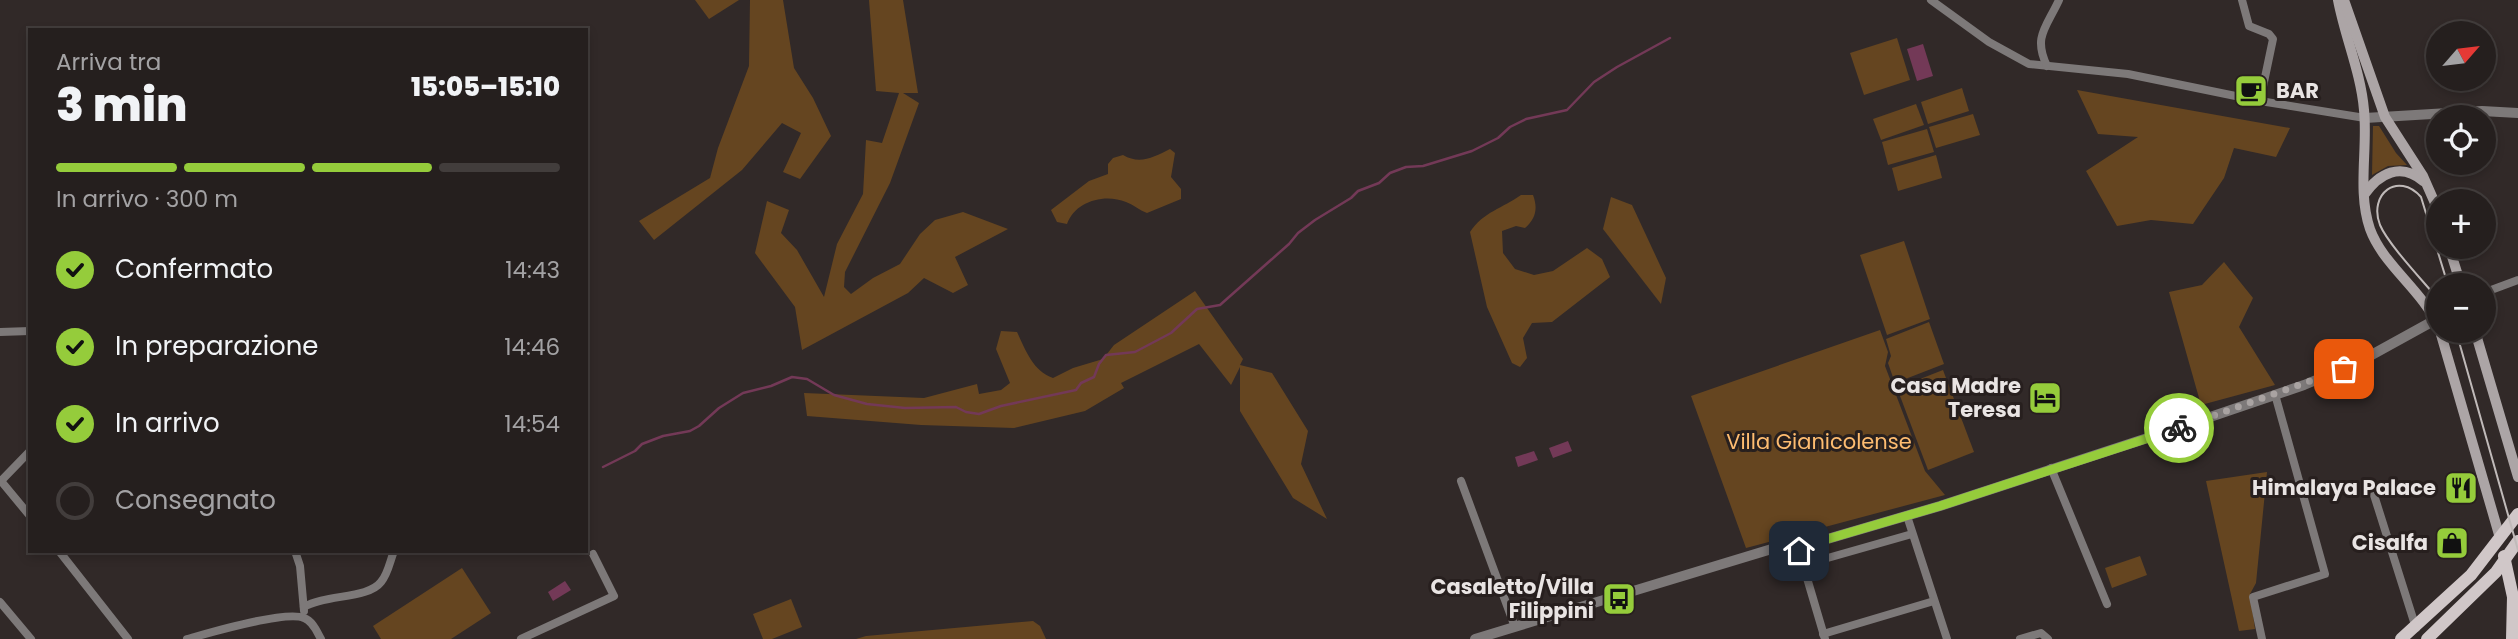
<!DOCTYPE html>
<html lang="it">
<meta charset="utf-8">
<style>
body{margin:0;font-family:Poppins,sans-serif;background:#312c2b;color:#f1f3f6;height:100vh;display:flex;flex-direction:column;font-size:26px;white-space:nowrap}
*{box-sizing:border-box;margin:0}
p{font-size:23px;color:#a3a2a4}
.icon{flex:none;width:38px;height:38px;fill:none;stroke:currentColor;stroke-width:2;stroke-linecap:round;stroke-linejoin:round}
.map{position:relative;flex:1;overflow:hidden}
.details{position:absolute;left:28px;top:28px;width:560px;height:525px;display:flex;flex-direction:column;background:#251f1e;border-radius:0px;box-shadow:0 4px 10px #0003,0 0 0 2px #423d3c}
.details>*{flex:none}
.needle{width:46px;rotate:62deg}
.controls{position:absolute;left:2426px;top:21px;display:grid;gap:14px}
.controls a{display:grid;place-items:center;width:70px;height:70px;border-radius:50%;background:#251f1e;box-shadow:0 4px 10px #0003,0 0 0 2px #423d3c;font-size:35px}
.pin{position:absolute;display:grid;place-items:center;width:60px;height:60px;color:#fff;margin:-30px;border-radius:14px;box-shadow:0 4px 10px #0006}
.courier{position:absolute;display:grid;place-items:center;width:70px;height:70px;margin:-35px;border:5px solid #95cc3b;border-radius:50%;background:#fff;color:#222;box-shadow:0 2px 9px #0007}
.overview em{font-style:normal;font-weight:800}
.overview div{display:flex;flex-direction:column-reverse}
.overview{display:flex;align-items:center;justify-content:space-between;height:119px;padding:0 28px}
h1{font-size:46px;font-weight:800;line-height:52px}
.bar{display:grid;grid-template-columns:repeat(4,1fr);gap:10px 7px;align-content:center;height:84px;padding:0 28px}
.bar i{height:9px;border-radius:5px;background:#423d3c}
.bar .selected{background:#95cc3b}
.bar p{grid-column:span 4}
ol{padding:0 28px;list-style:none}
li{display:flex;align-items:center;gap:21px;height:77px}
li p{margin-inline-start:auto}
li .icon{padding:7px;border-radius:50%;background:#95cc3b;color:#111;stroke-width:4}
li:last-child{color:#a3a2a4}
li i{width:38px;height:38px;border:4px solid #423d3c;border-radius:50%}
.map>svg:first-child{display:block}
.green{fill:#654520}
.water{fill:#733957}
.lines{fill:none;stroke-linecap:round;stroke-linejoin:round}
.stream{stroke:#733957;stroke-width:2.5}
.minor{stroke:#7d7979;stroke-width:8}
.tertiary{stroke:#7d7979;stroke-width:10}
.secondary{stroke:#aca5a6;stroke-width:10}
.primary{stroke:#d0c7c8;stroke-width:12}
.tram{stroke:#c0bab9;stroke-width:2}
.done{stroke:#a9a3a2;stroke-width:7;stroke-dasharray:0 12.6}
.route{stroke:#95cc3b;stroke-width:9}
.labels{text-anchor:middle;stroke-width:6;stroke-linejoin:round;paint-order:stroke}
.poi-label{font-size:21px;font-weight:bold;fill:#e9e4e3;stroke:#271f1e;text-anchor:end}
.park-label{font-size:21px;fill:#febc70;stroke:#271f1e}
</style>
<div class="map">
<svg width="2518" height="639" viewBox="0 0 2518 639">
<rect width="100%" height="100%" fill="#312928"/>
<g class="green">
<path d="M695 0H739L709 19Z"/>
<path d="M750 0H783L794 68 813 98 831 136 800 179 783 172 801 133 782 123 742 170 654 240 639 221 710 178 718 148 749 66Z"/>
<path d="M869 0H903L918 93H903L919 103 890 183 845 272 844 287 851 294 873 278 900 264 920 234 935 220 963 212 1008 229 955 257 968 285 953 293 924 278 908 293 802 350 795 307 755 253 767 201 789 210 781 233 797 250 824 297 837 244 863 194 866 140 882 143 899 93 876 91Z"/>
<path d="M1897 38 1910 80 1864 95 1850 53Z"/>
<path d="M1962 88 1969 111 1928 124 1921 102Z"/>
<path d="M2077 90 2290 128 2276 157 2234 148 2224 178 2193 224 2151 220 2117 226 2086 171 2138 137 2098 134Z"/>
<path d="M1916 104 1924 125 1881 140 1873 119Z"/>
<path d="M1973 114 1980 135 1936 148 1929 127Z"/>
<path d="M2373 126H2379L2396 153 2407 165 2388 166 2372 175Z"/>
<path d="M1927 129 1934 152 1888 165 1882 142Z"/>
<path d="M1170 149 1175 153 1171 177 1181 189V199L1147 213C1139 210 1134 205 1126 202 1105 193 1075 201 1067 224L1057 222 1051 210 1089 181 1108 174V164L1113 158 1123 155C1140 165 1154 157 1170 149Z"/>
<path d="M1936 155 1942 178 1898 191 1892 168Z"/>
<path d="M1521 195H1533C1538 208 1536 219 1525 228L1516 226 1502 231 1503 253 1515 269 1534 275 1553 271 1587 248 1602 259 1610 277 1552 322 1532 323 1523 338 1527 358 1520 367 1512 363 1487 307 1470 232C1483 212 1503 208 1521 195Z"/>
<path d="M1611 197 1632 205 1666 278 1661 304 1603 229Z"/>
<path d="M1904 241 1930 319 1887 335 1860 255Z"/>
<path d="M2224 262 2253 298 2239 327 2275 385 2201 405 2169 292 2202 285Z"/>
<path d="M1195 291 1243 359 1240 365 1272 373 1308 431 1301 464 1327 519 1293 498 1240 411V367L1231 385 1199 344 1121 383 1124 388 1085 411 1014 428 921 425 807 416 804 393 924 398 977 384 979 394 1001 390 1010 383 996 349 1001 331 1017 332C1026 351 1033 371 1053 378L1073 368 1103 359 1114 345Z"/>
<path d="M1929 322 1944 364 1895 383 1888 363 1891 356 1886 339Z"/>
<path d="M1880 330 1888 352 1885 366 1925 471 1945 495 1746 548 1691 396Z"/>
<path d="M1943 370 1974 452 1928 470 1897 388Z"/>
<path d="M2267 472 2256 583 2250 594 2255 629 2239 631 2206 481Z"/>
<path d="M2140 556 2147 575 2112 588 2105 568Z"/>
<path d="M462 568 491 613 451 639H381L373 626Z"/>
<path d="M791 599 802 627 772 639H763L753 614Z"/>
<path d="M1033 621 1040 626 1046 639H856L866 636Z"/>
</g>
<g class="water">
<path d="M1923 44 1933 76 1917 81 1907 49Z"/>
<path d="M1568 441 1572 451 1553 458 1549 448Z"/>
<path d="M1534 451 1538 460 1518 467 1515 457Z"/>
<path d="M565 581 571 590 553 601 548 592Z"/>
</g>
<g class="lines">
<path class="stream" d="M603 467 635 451 642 444 663 436 690 431 699 426 719 408 743 393 771 386 792 377 807 379 834 395 867 404 905 408 956 407 966 412 979 414 1001 406 1076 390 1081 383 1094 377 1099 364 1106 355 1135 352 1171 333 1197 309 1220 305 1289 244 1298 233 1315 220 1351 198 1358 191 1379 183 1390 173 1406 167 1423 166 1472 151 1498 138 1510 127 1526 119 1567 110 1594 82 1617 67 1670 38"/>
<g class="minor">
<path d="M1931 0 1989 42 2029 64 2128 74 2260 101 2365 118"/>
<path d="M2242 0 2249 26 2269 34 2273 39 2260 101"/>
<path d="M2047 66C2033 37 2046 28 2059 0"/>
<path d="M2483 293 2518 280"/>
<path d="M0 332 30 331"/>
<path d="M30 451 1 481 30 516"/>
<path d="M2051 468 2107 604"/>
<path d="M1461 481 1515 627"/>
<path d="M2374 495 2416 628"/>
<path d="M1907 516 1947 639"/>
<path d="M59 551 128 639"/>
<path d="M295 551 300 566 304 611"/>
<path d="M1799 551 1825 639"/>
<path d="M1803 565 1912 534"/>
<path d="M0 602 31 639"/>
<path d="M304 607C326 594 368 599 381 582 388 574 390 561 394 551"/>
<path d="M1823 634 1934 601"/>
<path d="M187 639C209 633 286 610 304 618 313 621 317 632 321 639"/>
<path d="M521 639 614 596 593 554"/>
<path d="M2020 639 2041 633 2048 639"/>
<path d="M2262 639 2253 597 2325 574 2276 398"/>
</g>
<g class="tertiary">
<path d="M2365 118 2482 111 2518 113"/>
<path d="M1475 639 1775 548 1787 547 1799 551 1807 545 1940 506 2172 430 2304 385 2357 363 2435 320"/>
</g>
<g class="secondary">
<path d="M2338 0C2345 37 2361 73 2364 110 2368 149 2357 191 2370 229 2383 265 2422 290 2438 326"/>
<path d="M2344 0 2385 117 2423 176 2438 210"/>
<path d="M2364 195C2379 173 2401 162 2423 181"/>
<path d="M2449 247 2461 285"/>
<path d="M2440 331 2500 538"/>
<path d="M2475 331 2518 477"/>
</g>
<g class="primary">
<path d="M2504 556 2513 597 2512 639"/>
<path d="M2401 639 2471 575 2518 514"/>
<path d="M2427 639 2496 572 2518 541"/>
</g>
<g class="tram">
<path d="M2438 299C2423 281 2388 244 2380 225 2368 194 2398 171 2421 197L2448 285"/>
<path d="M2456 331 2518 550"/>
</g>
</g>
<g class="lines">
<path class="done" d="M2179 428 2344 369"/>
<path class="route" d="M1799 551 1807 545 1940 506 2179 428"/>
</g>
<defs>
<symbol id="cafe-square" viewBox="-11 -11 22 22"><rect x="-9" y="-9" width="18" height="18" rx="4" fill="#95cc3b" stroke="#271f1e"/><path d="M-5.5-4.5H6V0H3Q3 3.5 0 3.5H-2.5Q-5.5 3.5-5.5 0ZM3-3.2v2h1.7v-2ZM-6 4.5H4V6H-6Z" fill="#111"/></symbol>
<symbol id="hotel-square" viewBox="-11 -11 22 22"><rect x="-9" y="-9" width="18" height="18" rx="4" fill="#95cc3b" stroke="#271f1e"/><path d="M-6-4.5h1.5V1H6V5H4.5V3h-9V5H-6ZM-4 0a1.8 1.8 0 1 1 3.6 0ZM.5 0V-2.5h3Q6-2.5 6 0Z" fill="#111"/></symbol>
<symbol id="restaurant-square" viewBox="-11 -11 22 22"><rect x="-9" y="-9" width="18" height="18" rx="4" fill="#95cc3b" stroke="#271f1e"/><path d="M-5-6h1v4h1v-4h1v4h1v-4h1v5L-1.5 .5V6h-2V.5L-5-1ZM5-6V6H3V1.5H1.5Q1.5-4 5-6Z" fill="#111"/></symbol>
<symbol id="shop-square" viewBox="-11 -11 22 22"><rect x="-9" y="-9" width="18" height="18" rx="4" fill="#95cc3b" stroke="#271f1e"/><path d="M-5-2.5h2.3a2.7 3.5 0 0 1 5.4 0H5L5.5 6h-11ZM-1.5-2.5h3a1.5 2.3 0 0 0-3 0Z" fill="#111"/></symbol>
<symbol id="bus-square" viewBox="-11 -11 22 22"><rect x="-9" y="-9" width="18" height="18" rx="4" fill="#95cc3b" stroke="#271f1e"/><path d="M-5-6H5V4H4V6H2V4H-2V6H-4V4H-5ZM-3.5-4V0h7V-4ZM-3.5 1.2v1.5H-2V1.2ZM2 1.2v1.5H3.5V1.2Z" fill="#111"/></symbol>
</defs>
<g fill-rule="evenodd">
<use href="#cafe-square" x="2232" y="72" width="38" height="38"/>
<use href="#hotel-square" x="2026" y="379" width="38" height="38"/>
<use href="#restaurant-square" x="2442" y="469" width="38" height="38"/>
<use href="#shop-square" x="2433" y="524" width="38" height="38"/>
<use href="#bus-square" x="1600" y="580" width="38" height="38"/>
</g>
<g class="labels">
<g class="poi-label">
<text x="2276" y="98" text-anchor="start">BAR</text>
<text x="2021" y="393">Casa Madre<tspan x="2021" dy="24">Teresa</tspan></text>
<text x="2436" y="495">Himalaya Palace</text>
<text x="2428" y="550">Cisalfa</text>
<text x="1594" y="594">Casaletto/Villa<tspan x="1594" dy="24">Filippini</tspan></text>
</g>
<g class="park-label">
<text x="1819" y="449">Villa Gianicolense</text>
</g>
</g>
</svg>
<div class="controls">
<a><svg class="needle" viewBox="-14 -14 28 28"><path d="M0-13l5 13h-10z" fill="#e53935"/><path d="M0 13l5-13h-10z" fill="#a3a2a4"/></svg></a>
<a><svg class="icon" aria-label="locate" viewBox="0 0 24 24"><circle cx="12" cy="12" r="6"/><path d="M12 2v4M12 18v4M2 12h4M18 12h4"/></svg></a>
<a>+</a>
<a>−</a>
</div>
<div class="pin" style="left:2344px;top:369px;background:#ea580c"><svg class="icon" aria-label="bag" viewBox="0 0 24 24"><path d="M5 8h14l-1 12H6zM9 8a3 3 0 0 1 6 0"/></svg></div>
<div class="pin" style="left:1799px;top:551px;background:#1f2937"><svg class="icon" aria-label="home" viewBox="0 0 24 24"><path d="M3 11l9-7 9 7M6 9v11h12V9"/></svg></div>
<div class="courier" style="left:2179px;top:428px"><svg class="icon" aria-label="bike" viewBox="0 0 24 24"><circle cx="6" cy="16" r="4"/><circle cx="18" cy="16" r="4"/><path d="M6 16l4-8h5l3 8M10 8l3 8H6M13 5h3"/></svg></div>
<section class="details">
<div class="overview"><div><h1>3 min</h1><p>Arriva tra</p></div><em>15:05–15:10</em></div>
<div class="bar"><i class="selected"></i><i class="selected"></i><i class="selected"></i><i></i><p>In arrivo · 300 m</p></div>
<ol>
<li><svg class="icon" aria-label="check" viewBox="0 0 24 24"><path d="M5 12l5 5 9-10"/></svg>Confermato<p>14:43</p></li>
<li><svg class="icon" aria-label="check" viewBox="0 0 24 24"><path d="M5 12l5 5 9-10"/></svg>In preparazione<p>14:46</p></li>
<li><svg class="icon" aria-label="check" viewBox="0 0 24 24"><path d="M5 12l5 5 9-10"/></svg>In arrivo<p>14:54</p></li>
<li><i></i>Consegnato</li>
</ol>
</section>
</div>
